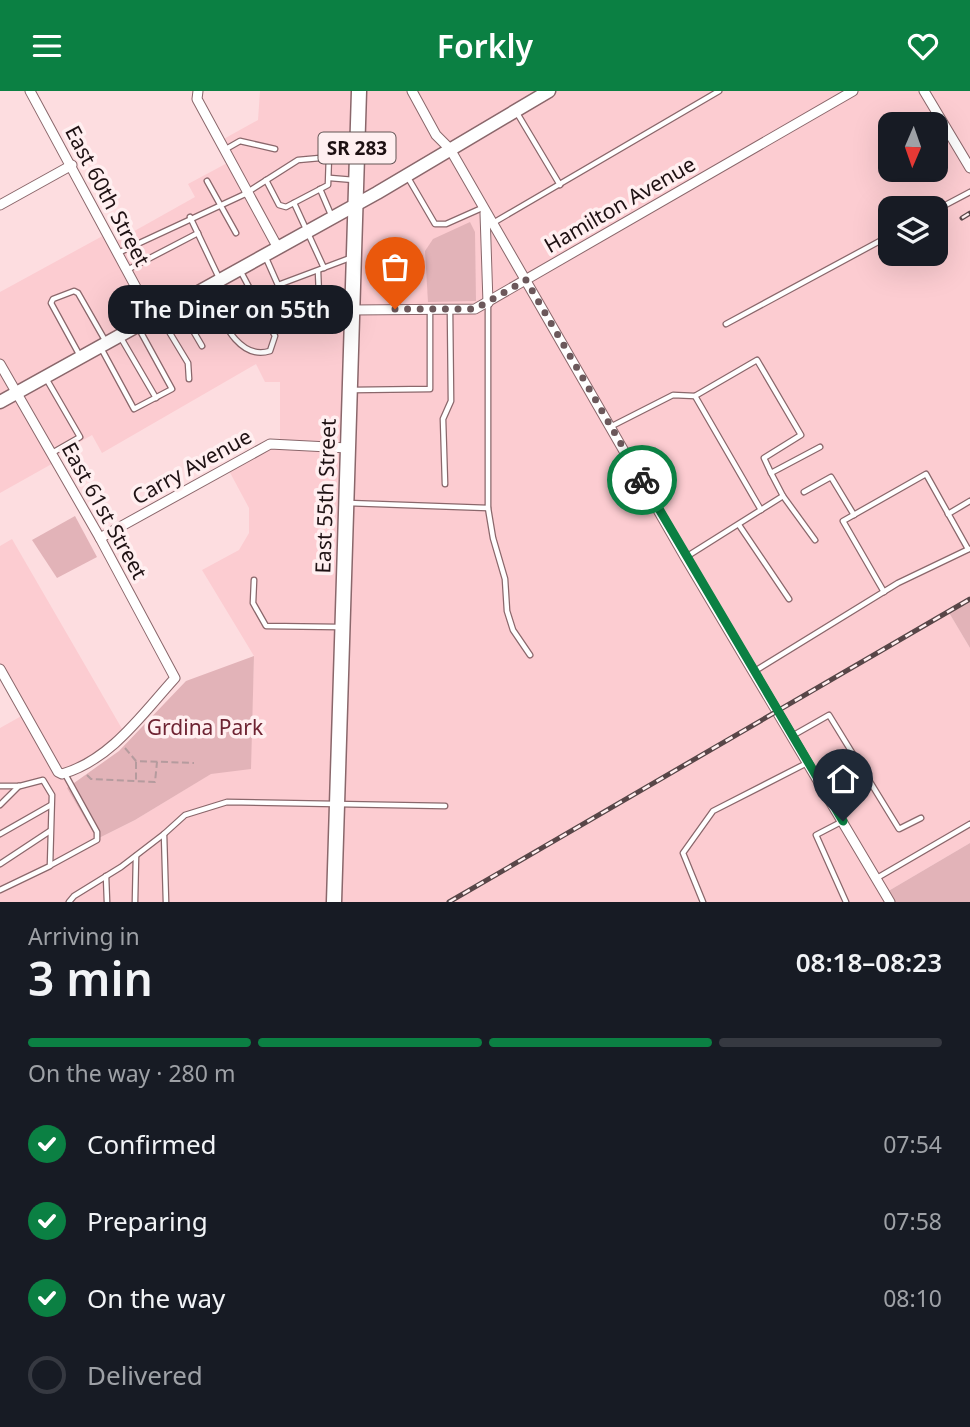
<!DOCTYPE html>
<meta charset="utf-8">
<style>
body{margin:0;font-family:"Noto Sans",sans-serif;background:#20242c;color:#f1f3f6;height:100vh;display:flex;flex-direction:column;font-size:26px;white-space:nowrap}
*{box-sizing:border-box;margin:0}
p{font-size:23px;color:#9ea1a6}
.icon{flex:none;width:38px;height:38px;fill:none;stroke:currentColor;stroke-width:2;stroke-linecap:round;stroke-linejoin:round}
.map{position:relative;height:811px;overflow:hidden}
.panel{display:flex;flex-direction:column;background:#171b24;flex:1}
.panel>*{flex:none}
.needle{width:46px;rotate:182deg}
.buttons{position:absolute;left:878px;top:21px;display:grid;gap:14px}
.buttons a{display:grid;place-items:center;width:70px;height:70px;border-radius:14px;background:#171b24;box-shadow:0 7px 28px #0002;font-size:35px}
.pin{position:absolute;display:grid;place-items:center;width:60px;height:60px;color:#fff;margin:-72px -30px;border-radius:50% 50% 50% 0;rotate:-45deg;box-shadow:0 0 7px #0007}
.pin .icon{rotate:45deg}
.courier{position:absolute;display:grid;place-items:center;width:70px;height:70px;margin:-35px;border:5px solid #0b8043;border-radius:50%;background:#fff;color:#222;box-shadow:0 2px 9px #0007}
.bubble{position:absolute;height:49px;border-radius:21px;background:#171b24;box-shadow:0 7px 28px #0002;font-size:23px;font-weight:600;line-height:49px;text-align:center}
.overview em{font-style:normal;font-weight:600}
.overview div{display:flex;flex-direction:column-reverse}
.overview{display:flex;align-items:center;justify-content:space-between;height:119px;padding:0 28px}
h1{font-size:46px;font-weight:600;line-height:52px}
.bar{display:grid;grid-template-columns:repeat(4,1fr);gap:10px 7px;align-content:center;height:84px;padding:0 28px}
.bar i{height:9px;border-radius:5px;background:#363941}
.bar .active{background:#0b8043}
.bar p{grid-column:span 4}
ol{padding:0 28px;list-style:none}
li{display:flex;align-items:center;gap:21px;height:77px}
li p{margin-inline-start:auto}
li .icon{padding:7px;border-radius:50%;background:#0b8043;color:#fff;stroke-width:4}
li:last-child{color:#9ea1a6}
li i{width:38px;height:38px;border:4px solid #363941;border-radius:50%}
header{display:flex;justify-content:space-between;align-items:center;height:91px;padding:0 28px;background:#0b8043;color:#fff;font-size:32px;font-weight:600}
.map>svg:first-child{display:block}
.built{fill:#fcccd1;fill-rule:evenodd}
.green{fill:#e2b3b8}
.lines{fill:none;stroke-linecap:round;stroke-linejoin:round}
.lane-casing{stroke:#8a676b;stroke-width:7}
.street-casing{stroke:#8a676b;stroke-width:11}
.secondary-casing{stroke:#8a676b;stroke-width:15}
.primary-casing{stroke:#8a676b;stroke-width:17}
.path{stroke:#b59b9e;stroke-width:2;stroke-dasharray:7 3.5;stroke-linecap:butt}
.lane{stroke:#fff;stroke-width:4.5}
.street{stroke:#fff;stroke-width:9}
.secondary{stroke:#fff;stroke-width:12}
.primary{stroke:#fff;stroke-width:14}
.rail-casing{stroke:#584648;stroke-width:5}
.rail{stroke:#ffeff0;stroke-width:2.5;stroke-dasharray:8;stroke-linecap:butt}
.done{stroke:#6c585b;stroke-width:7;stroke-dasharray:0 12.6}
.route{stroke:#0b8043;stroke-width:9}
.labels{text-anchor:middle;stroke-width:7;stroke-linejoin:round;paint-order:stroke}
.shield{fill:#ffeff0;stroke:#625455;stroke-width:2}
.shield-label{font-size:19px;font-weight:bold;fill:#1e1113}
.street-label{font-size:21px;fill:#1e1113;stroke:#ffeff0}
.park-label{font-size:21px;fill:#6e2332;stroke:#ffeff0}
</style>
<header><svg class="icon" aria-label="menu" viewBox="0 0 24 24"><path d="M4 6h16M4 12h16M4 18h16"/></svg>Forkly<svg class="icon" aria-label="heart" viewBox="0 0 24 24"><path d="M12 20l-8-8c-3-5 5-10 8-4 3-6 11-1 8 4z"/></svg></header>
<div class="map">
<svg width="970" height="811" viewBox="0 0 970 811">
<rect width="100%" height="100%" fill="#fddde0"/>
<path class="built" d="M260 0H970V507L948 520 970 557V752L885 802 890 811H0V637L25 623 0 578V455L12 448 125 643 65 683 97 748 135 729 212 682 250 677 254 565 202 479 239 459 249 442V417L227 376 280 353V291H265L256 273 102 362 92 344 54 366 57 370 0 402V201L108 142 113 152 195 106 188 93 231 70 220 50 258 29ZM891 33H936V79H891ZM891 117H936V163H891Z"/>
<g class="green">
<path d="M470 131 475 141 476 210 428 211 425 160 433 148Z"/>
<path d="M75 425 97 466 57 487 32 449Z"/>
<path d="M970 508V557L948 520Z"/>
<path d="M254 565 251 678 211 683 135 729 97 748 67 697 119 660 186 590Z"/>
<path d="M970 752V811H890L885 802Z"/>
</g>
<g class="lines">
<defs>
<g id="lane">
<path d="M517 22 560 94"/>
<path d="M226 58 240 50 275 58"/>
<path d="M407 85 435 133H446L482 117"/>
<path d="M330 87 354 89"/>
<path d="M266 89 279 114 286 116 328 94 329 64"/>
<path d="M207 90 236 142"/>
<path d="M320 98 332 126"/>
<path d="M294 112 324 177"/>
<path d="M936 119 970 101"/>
<path d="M190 126 220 189"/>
<path d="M493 132 719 0"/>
<path d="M118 162 243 104 298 69 353 64"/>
<path d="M266 167 278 194 350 167"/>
<path d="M127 179 198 142"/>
<path d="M318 180 319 204 348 206"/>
<path d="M206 198C219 221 236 271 270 260L275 245 241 181"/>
<path d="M178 214 202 255"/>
<path d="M159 224 188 272 189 288"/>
<path d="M726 233 891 144"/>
<path d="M121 247 156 307"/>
<path d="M101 257 134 318 172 298 138 236"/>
<path d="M80 265 51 212 53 208 74 200 78 202 106 251"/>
<path d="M47 289 80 346 52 362"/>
<path d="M353 299 430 298V219"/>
<path d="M695 305 761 419"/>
<path d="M612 335 673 304 695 305 757 269 801 344 764 367 771 382"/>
<path d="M445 393 443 328 451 310 450 219"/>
<path d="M804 401 831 386 854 424"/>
<path d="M783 405 815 449"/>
<path d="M348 412 488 417V213"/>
<path d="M488 417 493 447 505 488 507 520 513 539 530 564"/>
<path d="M948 423 970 410"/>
<path d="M739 434 789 508"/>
<path d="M686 466 783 405 771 382 820 356"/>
<path d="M254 489 253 512 266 535 338 536"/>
<path d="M884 501 843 430 926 383 968 458"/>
<path d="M755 580 898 492 969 458"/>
<path d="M792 645 829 624 899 738 921 727"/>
<path d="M0 695H20L43 689 52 704 50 775 0 799"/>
<path d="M0 714 19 695"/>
<path d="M841 731 816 744 846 811"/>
<path d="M0 743 51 714"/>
<path d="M0 773 50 740"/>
<path d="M51 774 97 749V741L65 683"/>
<path d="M106 785 107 811"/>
<path d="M877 787 970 733"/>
<path d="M69 811 74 805 121 776 164 743"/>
<path d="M135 811 136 765"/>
<path d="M166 811 164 743 185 724 227 711 445 715"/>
<path d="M703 811 683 762 713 720 807 672"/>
</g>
<g id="street">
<path d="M30 0 152 226"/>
<path d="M198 0 197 8 278 157"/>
<path d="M412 0 436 44 450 58 685 466 890 811"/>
<path d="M924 0 970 77"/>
<path d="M0 114 72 74"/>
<path d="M485 122 488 212"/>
<path d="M352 219 475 218 853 0"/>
<path d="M0 273 100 447 175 587C143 622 111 669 62 683L58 681 0 578"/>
<path d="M100 447 270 353 348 357"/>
</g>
<path id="secondary" d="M0 311 377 102 549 0"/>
<path id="primary" d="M334 811 359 0"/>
</defs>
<use href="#lane" class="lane-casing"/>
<use href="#street" class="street-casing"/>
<use href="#secondary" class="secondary-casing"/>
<use href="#primary" class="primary-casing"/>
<g class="path">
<path d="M125 657 136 670 194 672"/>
<path d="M136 671V690"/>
<path d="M87 684 91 688 155 691 157 671"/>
</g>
<use href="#lane" class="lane"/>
<use href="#street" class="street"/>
<use href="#secondary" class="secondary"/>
<use href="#primary" class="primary"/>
<defs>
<g id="rail">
<path d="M962 127 970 122"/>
<path d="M449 811 970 508"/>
</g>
</defs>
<use href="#rail" class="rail-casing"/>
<use href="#rail" class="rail"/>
</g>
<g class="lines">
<path class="done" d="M395 218H475L526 189 642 389"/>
<path class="route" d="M642 389 843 730"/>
</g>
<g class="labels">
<rect class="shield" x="318.5" y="41.5" width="77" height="31" rx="5"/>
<g class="shield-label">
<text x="357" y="64">SR 283</text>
</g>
<g class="street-label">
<text transform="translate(107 105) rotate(62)" y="7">East 60th Street</text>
<text transform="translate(620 114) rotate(-30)" y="7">Hamilton Avenue</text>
<text transform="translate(192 376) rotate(-29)" y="7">Carry Avenue</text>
<text transform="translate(326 405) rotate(-88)" y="7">East 55th Street</text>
<text transform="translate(104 420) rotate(61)" y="7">East 61st Street</text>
</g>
<g class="park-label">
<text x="205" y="644">Grdina Park</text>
</g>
</g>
</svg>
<div class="buttons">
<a><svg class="needle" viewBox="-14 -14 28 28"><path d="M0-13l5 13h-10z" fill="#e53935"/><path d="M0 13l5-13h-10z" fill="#9ea1a6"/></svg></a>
<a><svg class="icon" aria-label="layers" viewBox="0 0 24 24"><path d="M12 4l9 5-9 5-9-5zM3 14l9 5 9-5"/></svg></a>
</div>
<div class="pin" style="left:395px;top:218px;background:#ea580c"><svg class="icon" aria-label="bag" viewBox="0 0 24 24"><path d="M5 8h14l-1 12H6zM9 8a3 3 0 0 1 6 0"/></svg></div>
<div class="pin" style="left:843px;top:730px;background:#1f2937"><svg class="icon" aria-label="home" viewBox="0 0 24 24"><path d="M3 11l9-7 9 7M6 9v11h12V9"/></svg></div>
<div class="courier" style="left:642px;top:389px"><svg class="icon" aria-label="bike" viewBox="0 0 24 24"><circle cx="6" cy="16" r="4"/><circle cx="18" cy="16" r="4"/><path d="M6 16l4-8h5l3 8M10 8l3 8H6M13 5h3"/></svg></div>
<div class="bubble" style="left:108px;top:194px;width:245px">The Diner on 55th</div>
</div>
<section class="panel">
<div class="overview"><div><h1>3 min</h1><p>Arriving in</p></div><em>08:18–08:23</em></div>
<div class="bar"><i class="active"></i><i class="active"></i><i class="active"></i><i></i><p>On the way · 280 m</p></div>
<ol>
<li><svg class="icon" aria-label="check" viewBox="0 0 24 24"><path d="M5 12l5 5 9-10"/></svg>Confirmed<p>07:54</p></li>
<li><svg class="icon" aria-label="check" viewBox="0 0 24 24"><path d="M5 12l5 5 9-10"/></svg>Preparing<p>07:58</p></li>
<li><svg class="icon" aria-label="check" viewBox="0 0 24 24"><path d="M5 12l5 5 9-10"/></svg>On the way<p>08:10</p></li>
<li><i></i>Delivered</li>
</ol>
</section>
